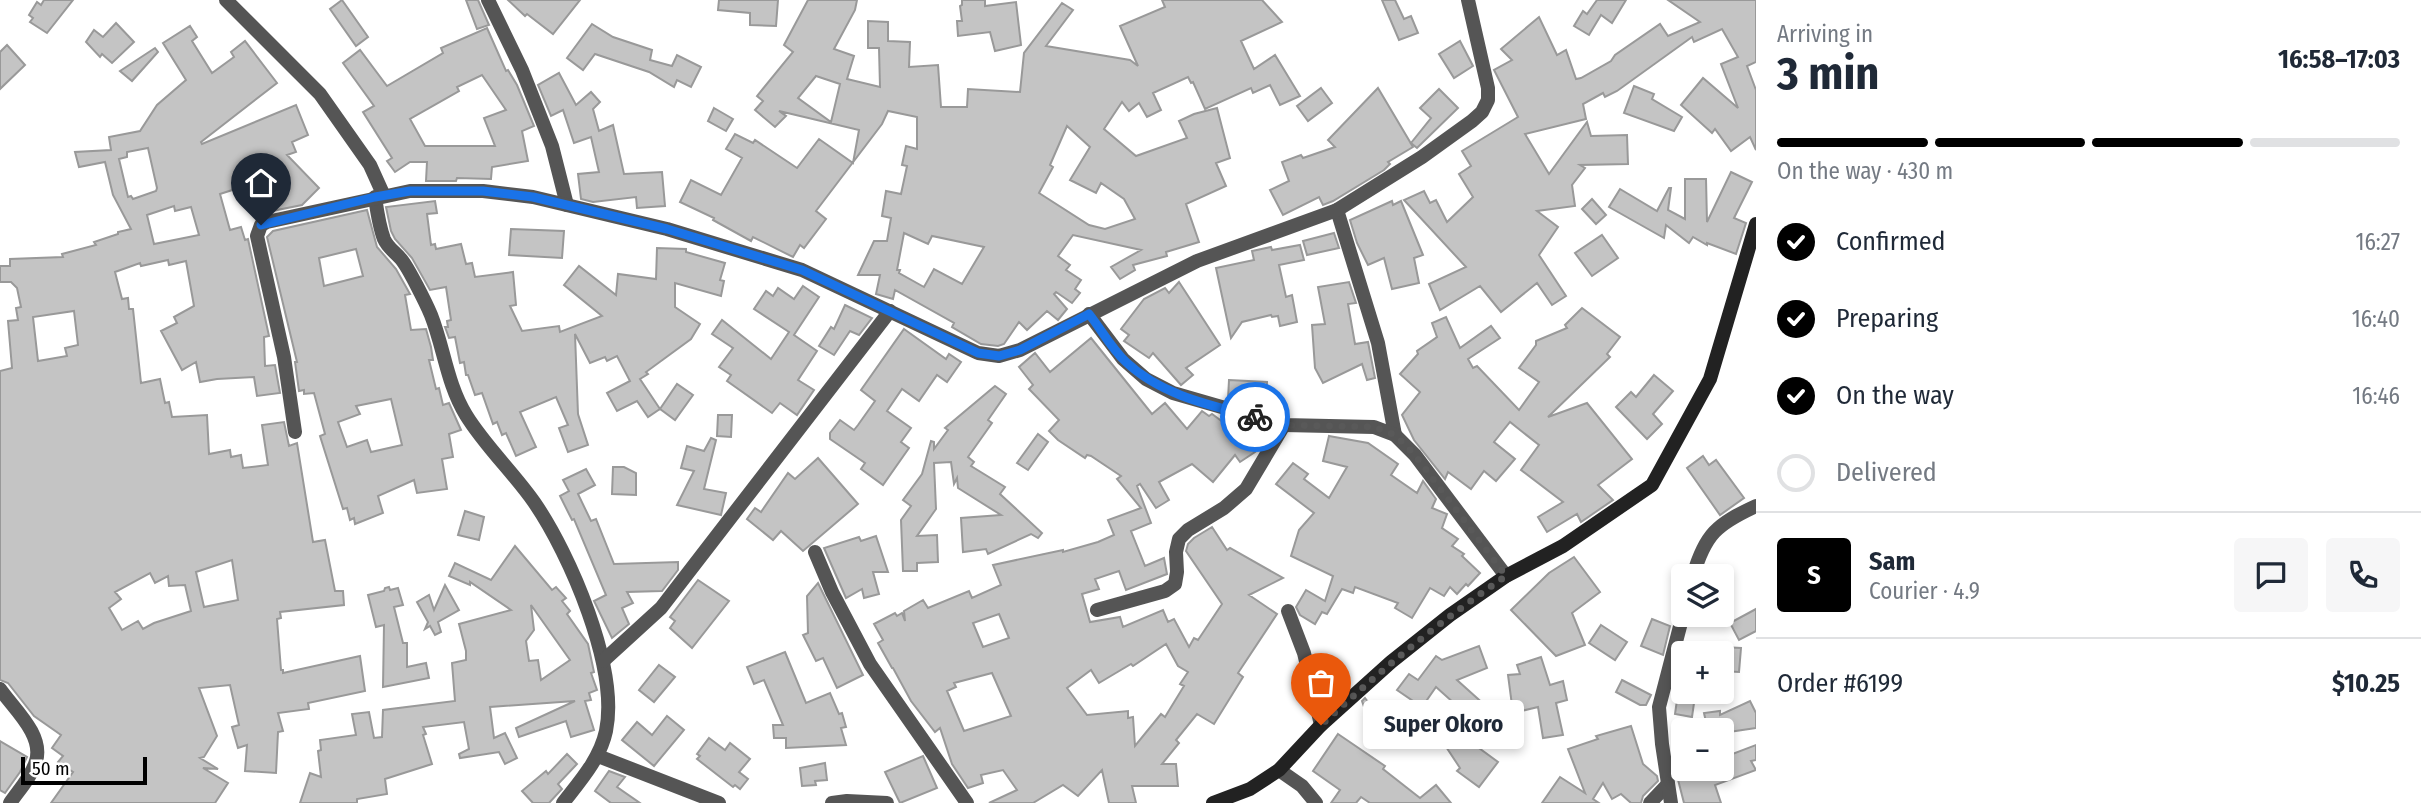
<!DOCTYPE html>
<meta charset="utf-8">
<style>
body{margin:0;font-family:"Fira Sans Condensed",sans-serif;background:#f6f6f7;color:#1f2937;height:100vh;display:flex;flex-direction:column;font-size:26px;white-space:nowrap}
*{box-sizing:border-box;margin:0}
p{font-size:23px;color:#747a83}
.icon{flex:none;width:38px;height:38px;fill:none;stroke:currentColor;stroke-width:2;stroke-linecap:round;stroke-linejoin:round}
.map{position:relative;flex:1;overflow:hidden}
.panel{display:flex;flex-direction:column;background:#fff;width:665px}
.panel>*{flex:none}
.fabs{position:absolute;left:1671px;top:564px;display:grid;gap:14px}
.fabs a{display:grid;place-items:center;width:63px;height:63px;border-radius:7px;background:#fff;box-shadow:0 4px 10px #0003;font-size:35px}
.scale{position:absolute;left:21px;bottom:18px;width:126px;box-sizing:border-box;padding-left:7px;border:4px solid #000;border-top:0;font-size:19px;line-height:24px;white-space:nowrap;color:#000;-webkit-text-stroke:5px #fff;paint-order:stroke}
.pin{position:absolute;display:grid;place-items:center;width:60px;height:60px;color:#fff;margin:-72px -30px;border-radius:50% 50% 50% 0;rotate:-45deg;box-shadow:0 0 7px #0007}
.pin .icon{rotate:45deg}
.courier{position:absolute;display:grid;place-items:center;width:70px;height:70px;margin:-35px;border:5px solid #1a73e8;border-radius:50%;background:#fff;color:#222;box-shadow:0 2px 9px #0007}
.bubble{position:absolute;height:49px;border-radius:7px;background:#fff;box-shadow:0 4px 10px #0003;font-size:23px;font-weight:700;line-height:49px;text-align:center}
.headline em{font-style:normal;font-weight:700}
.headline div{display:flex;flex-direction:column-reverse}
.headline{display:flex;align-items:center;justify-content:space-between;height:119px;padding:0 21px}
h1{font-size:46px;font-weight:700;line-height:52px}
.bar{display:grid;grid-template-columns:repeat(4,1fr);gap:10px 7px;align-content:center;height:84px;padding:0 21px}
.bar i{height:9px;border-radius:5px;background:#e0e1e3}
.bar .selected{background:#000}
.bar p{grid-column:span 4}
.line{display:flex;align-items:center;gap:18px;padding:0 21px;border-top:2px solid #e0e1e3}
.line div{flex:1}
.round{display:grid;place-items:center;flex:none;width:74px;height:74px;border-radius:7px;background:#f6f6f7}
ol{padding:0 21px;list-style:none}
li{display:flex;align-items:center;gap:21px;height:77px}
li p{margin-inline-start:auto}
li .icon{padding:7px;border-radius:50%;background:#000;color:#fff;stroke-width:4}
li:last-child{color:#747a83}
li i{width:38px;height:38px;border:4px solid #e0e1e3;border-radius:50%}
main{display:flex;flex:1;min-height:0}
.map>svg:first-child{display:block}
.building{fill:#c4c4c4;stroke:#999;stroke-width:2;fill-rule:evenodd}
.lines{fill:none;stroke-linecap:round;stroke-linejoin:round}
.street{stroke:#555;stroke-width:14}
.secondary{stroke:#222;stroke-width:14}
.done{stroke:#595959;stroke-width:7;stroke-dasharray:0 12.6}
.route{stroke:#1a73e8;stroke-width:9}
</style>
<main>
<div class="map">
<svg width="1756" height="803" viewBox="0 0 1756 803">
<rect width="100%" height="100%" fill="#fff"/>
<g class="building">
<path d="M44 0H73L47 33 30 22 33 18 29 15 37 2 41 5Z"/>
<path d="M342 0 368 37 356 46 330 9Z"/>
<path d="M466 0H478L489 25 477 29Z"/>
<path d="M508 0H580L553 34 527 14 525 16Z"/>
<path d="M719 0H778L776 26 750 25V13L718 10Z"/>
<path d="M808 0H857L855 10 834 49 854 56 847 79 880 87 879 48H868V21L888 22V41L910 42 909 67 938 65 941 107H967L968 89 1020 92 1024 53 1062 3 1073 10 1046 46 1130 60 1138 66 1120 26 1165 7 1162 0H1262L1282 22 1241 41 1254 69 1275 55 1300 96 1280 105 1270 85 1253 93 1251 88 1205 109 1193 82 1191 83 1188 77 1153 93 1161 110 1147 117 1139 103 1129 111 1122 102 1104 129 1136 156 1187 138 1179 121 1194 114 1217 108 1230 158 1216 163 1226 186 1186 204 1199 242 1166 252 1167 256 1133 265 1135 270 1120 279 1111 267 1141 250 1073 235 1058 256 1070 265 1066 270 1081 280 1075 289 1080 293 1072 303 1056 292 1054 294 1067 309 1058 320 1047 311 1027 330 1019 322 1004 344 998 346 981 344 952 327 954 323 895 290 893 299 876 294 880 275H858L874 241H887L891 218 882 216 886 191 901 194 907 166 902 165 906 146 917 149V117L888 111 882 124 816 211 826 219 804 248 800 245 793 257 753 237 751 241 713 220 714 218 680 202 691 180 721 195 742 158 726 149 735 134 753 143 755 140 797 168 819 139 853 163 859 130 779 111 786 116 775 127 755 110 763 101 757 96 793 52 784 45ZM816 76 840 84 831 122 798 98ZM1067 126 1090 147 1070 180 1096 193 1101 183 1124 199 1135 219 1105 229 1089 225 1039 193 1053 167 1050 165ZM904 233 928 244 932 236 984 247 962 284 934 269 924 287 899 273 900 270H897Z"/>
<path d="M962 0H985V6L1016 2 1021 45 995 51 990 32 958 36 957 21H962L960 6 962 5Z"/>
<path d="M1382 0H1395L1404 19 1411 16 1418 33 1399 40Z"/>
<path d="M1597 0H1626L1612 23 1601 15 1589 35 1574 26 1583 11 1587 14Z"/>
<path d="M1668 0H1756V62L1747 66 1756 90V150L1750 137 1731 151 1715 129 1712 133 1681 105 1703 78 1738 108 1721 64 1738 57 1722 29 1694 42 1692 37 1617 91 1605 97 1603 93 1583 104 1586 119 1525 134 1549 174 1587 122 1591 136 1627 135 1628 164 1580 165 1585 168 1572 185 1575 206 1537 211 1558 227 1539 255 1566 296 1552 305 1537 283 1501 312 1480 286 1440 310 1429 284 1466 267 1404 200 1424 191 1430 203 1436 200 1447 222 1473 197 1459 174 1471 166 1462 151 1518 117 1494 70 1512 60 1501 49 1539 17 1557 55 1566 50 1576 79 1581 78 1611 61 1615 55 1660 24 1668 36 1700 22Z"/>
<path d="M116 23 134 42 112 63 102 54 100 57 86 42 94 30 103 37Z"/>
<path d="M592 24 613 37 652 50 650 60 672 66 677 55 701 67 691 87 677 80 674 87 649 72 595 54 583 70 567 58Z"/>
<path d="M190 26 197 37 192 41 212 73 234 57 231 52 245 41 277 83 201 142 202 144 296 105 308 135 292 142 296 152 287 155 319 188 302 205 267 212 262 200 257 202 251 184 220 194 230 230 241 227 245 240 248 239 269 336 264 337 265 366 275 365 280 393 257 396 254 377 217 379 200 382 196 362 182 370 161 331 177 323 174 317 194 306 186 261 169 265 168 260 141 266 140 263 115 272 122 299 128 298 129 309H133L141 383 160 379 165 403 169 402 172 417 207 415 209 454 230 450 231 457 241 455 243 468 268 465 262 425 284 422 289 446 297 443 313 542 325 540 335 591H343L344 605 280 612 281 618 277 619 281 670H283V673L360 656 365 691 308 703 309 709 278 713 283 731 278 732 276 773 245 771 247 745 238 748 232 727 239 725 230 685 199 688 217 736 204 757 200 758 218 769 203 768 228 783 215 803H51L73 772 58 762 63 756 52 748 61 735 34 716 8 683 0 680V371L12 368 8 321 18 320 16 308 21 307 17 288 11 282H0V266H10V259L63 257 62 254 96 245 94 242 118 234V232L131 229 113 195 105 162 79 167 75 152 111 150 109 137 140 131 157 105 186 80 163 43ZM148 148 157 188 156 191 133 199 131 196 128 197 119 159 127 157V152ZM174 206 175 211 191 207 199 235 154 244 147 215ZM74 311 78 345 65 348 67 356 38 361 33 317ZM232 560 238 600 204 607 196 572ZM150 573 155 583 168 576 169 586 185 585 191 611 154 623 143 629 138 621 122 630 109 608 121 599 115 592Z"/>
<path d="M487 28 506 71 508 70 517 85 534 126 522 131 528 161 492 167 491 179 457 178 456 181H426L427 162H410L395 172 387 161 392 158 363 112 374 106 343 63 360 50 387 86 443 53 441 48ZM482 75 506 110 484 118 495 146H425L410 119 459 91 457 87Z"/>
<path d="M1460 41 1473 66 1454 78 1439 54Z"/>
<path d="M7 45 25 65 0 89V52Z"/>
<path d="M155 48 158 52 132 81 120 71Z"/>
<path d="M559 73 576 105 591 92 600 102 593 109 599 131 613 125 624 174 662 172 665 206 637 208 636 197 593 202 581 199 578 174 599 172 591 137 574 143 563 110 551 116 538 85Z"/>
<path d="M1634 86 1654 94 1652 99 1682 117 1674 131 1624 113Z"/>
<path d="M1321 88 1332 103 1308 121 1297 106Z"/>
<path d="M1378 88 1413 147 1388 162 1390 164 1384 170 1333 201 1323 205 1319 197 1283 215 1270 190 1289 181 1282 162 1301 155 1303 158 1335 147 1328 140Z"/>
<path d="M1439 89 1458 108 1417 148 1411 143 1431 118 1420 108Z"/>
<path d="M714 108 733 119 726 131 708 121Z"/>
<path d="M1731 172 1752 182 1734 218 1746 223 1736 254 1707 243V245L1693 237 1689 243 1666 225 1664 238 1609 207 1620 189 1657 211 1669 188H1671L1668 210 1685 219V179H1706L1707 222Z"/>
<path d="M1592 199 1606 215 1596 224 1582 209Z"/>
<path d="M435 201 437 213 427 214 431 245 435 244 436 249 461 244 466 264 472 263 475 277 513 272 516 305 510 306 522 331 559 326 560 332 602 316 564 285 579 266 616 295 618 274 656 279 657 248 686 249V252L725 263 720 280 724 281 721 296 675 283V307L700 324 691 339 646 372 648 374 640 379 660 409 677 384 693 395 675 420 660 409 648 417 637 401 617 411 607 393 630 381 617 356 607 361 605 357 590 363 575 334 578 414 588 445 568 452 559 428 568 425 556 397 520 412 536 447 516 456 506 433 502 435 497 422 493 424 482 393 475 395 468 375H466L464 362 460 363 455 337 449 338 445 327H448L447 321 451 320 446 287 430 290 412 258 395 239 391 231 386 207Z"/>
<path d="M1392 201 1393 205 1401 201 1423 255 1414 258 1419 283 1392 289 1384 258 1368 265 1357 243 1350 220Z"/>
<path d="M367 210 377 247 396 269 410 294 405 295 411 330 426 329 431 347 433 360H429L436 389 439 388 443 405 449 403 461 430 449 434 453 457 442 459 447 489 417 493 414 480 378 496 383 513 355 524 354 518 350 520 347 508 343 509 320 436 325 434 314 393 304 394V390L299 391 295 362H297L267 237 273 231ZM356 249 363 276 324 286 319 258ZM391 399 402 445 371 452 367 440 347 447 338 422 360 414 356 406Z"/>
<path d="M511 229 564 231 562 258 509 255Z"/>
<path d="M1334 233 1339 248 1307 255 1303 241Z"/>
<path d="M1602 235 1618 258 1592 276 1575 253Z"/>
<path d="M1300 245 1304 260 1279 265 1286 297 1292 295 1297 322 1280 326 1278 316 1272 317 1271 315 1242 322 1231 338 1216 268 1254 260 1252 251 1271 247 1272 250Z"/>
<path d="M1179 282 1220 345 1186 368 1193 375 1181 385 1153 353 1149 358 1124 341 1129 335 1121 329 1144 299 1165 288 1169 293Z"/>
<path d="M1349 282 1356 303 1348 304 1355 344 1368 342 1375 378 1367 380 1362 364 1323 383 1315 368 1312 325 1325 324 1318 287Z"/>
<path d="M803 286 819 297 794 335 817 351 798 380 814 390 797 415 780 403 772 413 727 381 731 375 719 367 733 348 712 334 722 320 771 359 789 332 754 309 766 291 773 296 778 288 794 299Z"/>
<path d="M845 305 872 318 859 335 850 331 834 355 819 346 831 327 834 329Z"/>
<path d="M1582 308 1620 337 1607 354 1610 357 1548 417 1587 403 1632 459 1598 485 1613 500 1581 522 1577 514 1547 532 1538 517 1563 502 1521 470 1539 445 1510 422 1494 442 1515 459 1496 481 1484 471 1471 489 1448 472 1445 479 1414 440 1402 415 1420 392 1400 374 1418 354 1417 351 1437 337 1432 323 1446 317 1460 348 1491 326 1500 338 1468 359 1473 368 1477 366 1519 410 1539 382 1519 368 1536 345V341L1567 328 1565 325Z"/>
<path d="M904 329 946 359 949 354 961 362 947 382 937 375 919 401 902 389 887 411 911 428 901 442 909 448 883 485 861 469 865 463 830 439V433L840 420 854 430 858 425 875 401 861 390Z"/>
<path d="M1091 338 1152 414 1165 403 1187 429 1202 411 1209 416 1212 414 1227 425V419H1230L1255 452 1240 462 1235 455 1213 482 1192 464 1159 482 1169 500 1156 508 1140 484 1137 486 1151 523 1131 531 1145 566 1164 558 1167 574 1126 590 1119 571 1095 579 1099 589 1082 594 1090 622 1120 617 1123 627 1163 610 1168 622 1174 619 1189 647 1194 638 1198 640 1222 604 1186 551 1188 544 1194 538 1212 527 1227 550 1230 548 1283 578 1249 595 1277 614 1238 673 1243 677 1214 724 1197 714 1176 740 1179 743 1162 764H1176L1178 786H1132L1136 803H1109L1102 770 1078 796 1063 785 1033 803H989L1017 790 1003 770 981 775 983 783 968 788 952 764 940 728 935 732 911 701 893 668H892L878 643 883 640 874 624 895 613 897 616 902 613 905 621 904 611 923 600 928 608 969 591 972 598 1001 585 993 565 1063 550V552L1098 542 1114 535 1108 520 1141 508 1117 479 1121 476 1091 456 1087 455 1085 458 1058 440 1049 431 1059 420 1029 389 1033 385 1019 367 1035 353 1050 372ZM999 614 1009 638 983 647 973 623ZM1166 644 1178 666 1188 672 1180 684 1184 686 1165 717 1161 714 1135 746 1133 717 1128 718V711L1087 715 1067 688 1091 670 1099 683 1131 664 1133 666ZM992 673 1011 716 964 731 947 691 956 687 954 683Z"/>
<path d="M1654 375 1673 391 1653 414 1662 424 1647 439 1616 407 1631 392 1636 397Z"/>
<path d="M1229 380 1267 382 1266 407 1254 406 1228 399Z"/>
<path d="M995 386 1006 394 988 420 992 423 968 457 974 462 971 466 1005 487 1000 494 1042 533 1038 538 1031 534 988 554 986 549 963 552 961 518 1001 515 958 488 957 478 954 484 951 462 934 463 936 509 917 536 937 535 938 562 917 563V571H903L901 520 911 506 903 500 922 474 931 441 934 442V449L948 430 945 428Z"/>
<path d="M718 415H732L731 437 717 436Z"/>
<path d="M1038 434 1048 442 1028 470 1017 463Z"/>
<path d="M1329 436 1368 443 1398 464 1391 475 1417 493 1423 481 1436 499 1432 508 1447 514 1442 528 1458 539 1452 546 1464 554 1462 556 1480 573 1468 586 1466 584 1457 594 1450 587 1444 596 1430 588 1412 618 1395 608 1398 603 1355 587 1353 593 1342 589 1327 614 1322 612 1315 624 1300 615 1296 607 1306 590 1325 601 1333 576 1291 556 1299 530 1314 513 1276 484 1293 463 1308 474 1304 479 1329 498 1347 467 1323 461Z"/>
<path d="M711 438 716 440 704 489 726 493 721 515 677 505 694 471 681 468 687 446 704 451Z"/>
<path d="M1703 456 1709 465 1716 460 1744 498 1720 515 1687 468Z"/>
<path d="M818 458 858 504 803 551 781 531 773 540 747 519 755 508 761 512 788 473 795 479Z"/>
<path d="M613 467H624L636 473V495L612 494Z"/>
<path d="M586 469 595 485 578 494 591 521 596 519 614 564 678 562V570L662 591 627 592 633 603 622 608 629 624 612 638 594 601 606 595 574 519 572 520 560 496 569 491 563 480Z"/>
<path d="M465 511 484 517 479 540 458 535Z"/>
<path d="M876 536 888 572H873L879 594 864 598 862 589 846 598 824 548 859 537 861 541Z"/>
<path d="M515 546 552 590 556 587 566 598 562 601 570 611 567 614 588 644 594 672 591 673 597 690 589 693 591 700 585 701 594 730 571 737 566 721 519 737 516 728 575 701 490 707 494 738 505 733 517 758 505 764 499 752 460 758 459 754 469 749 464 722 423 727 426 734 423 735 432 764 385 779 387 794 357 799V803H300L310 773 321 777 318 751 321 750 320 740 356 735 352 714 369 712 374 738 382 737 383 710 455 701 452 663 466 660V651L459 624 511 610 470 582V585L449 576 455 563 491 580ZM531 605 570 660 541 680 538 660 529 661 526 641 534 630Z"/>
<path d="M1574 557 1600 592 1572 613 1585 645 1556 656 1511 610 1549 573Z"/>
<path d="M698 580 729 601 692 648 670 628 675 621 670 617Z"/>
<path d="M818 583 863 675 837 688 823 658 816 661 803 635 808 633 807 596Z"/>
<path d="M445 585 459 610 438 622 441 632 435 635 430 626 425 629 428 622 417 602 429 595 434 610Z"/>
<path d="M389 587 390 590 398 588 403 605 394 607 403 643H407V667L426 663 429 678 383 687 384 625 376 627 368 595 384 591 385 588Z"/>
<path d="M1756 609V631L1739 640 1730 623Z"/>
<path d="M1652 619 1670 626 1663 655 1641 646Z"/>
<path d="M1601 625 1627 642 1615 660 1589 643Z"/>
<path d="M1479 646 1487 668 1457 680 1487 707H1510V721H1462L1479 748 1498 762 1479 787 1457 771 1460 768 1435 730 1464 712 1436 687 1422 707 1397 690 1409 674 1418 680 1436 656 1442 660Z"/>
<path d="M1722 647 1741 648 1739 672 1722 671Z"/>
<path d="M785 652 806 703 830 693 839 714 842 713 846 727 841 728 846 745 786 748V738H774L773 725H783L764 680 754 684 747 667Z"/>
<path d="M1541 657 1550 685 1563 681 1567 700 1556 703 1563 735 1543 738 1538 707 1513 713 1508 675 1520 674 1517 665Z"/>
<path d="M659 665 675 677 654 702 639 690Z"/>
<path d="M1622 680 1651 695 1646 705H1640L1616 692Z"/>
<path d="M1678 693 1695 696 1692 717 1675 714Z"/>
<path d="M1365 698 1376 712 1399 704 1384 721 1390 733 1375 739 1362 701Z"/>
<path d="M1750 701 1756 713V728L1722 733V730H1689L1706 722 1704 713 1720 711V715Z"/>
<path d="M667 716 684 730 654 766 622 740 637 722 652 735Z"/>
<path d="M1631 726 1643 764 1657 776 1658 781 1643 796 1641 803H1631L1621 794 1612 799 1603 783 1593 799 1599 803H1542L1560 777 1585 793 1568 749 1598 739 1596 736Z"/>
<path d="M1338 734 1385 766 1383 769 1420 798 1436 785 1451 803H1370L1361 797 1356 803H1331L1340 790 1313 771Z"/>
<path d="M709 738 725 750 730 743 750 759 739 772 748 779 740 789 735 785 733 787 697 759 700 756 697 754Z"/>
<path d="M0 741 27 757 20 772 5 793 0 790Z"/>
<path d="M1756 745V760L1751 761 1756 770 1715 785 1721 803H1684L1675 768H1722V758Z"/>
<path d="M567 754 577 764 558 784 562 789 549 803H533L522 791 546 771 548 774Z"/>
<path d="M923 756 937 788 900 803 885 772Z"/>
<path d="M825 763 827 780 815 781 816 785 802 786 800 768Z"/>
<path d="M609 771 625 777 617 787 640 803H611L595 791Z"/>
</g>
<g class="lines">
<g class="street">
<path d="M226 0 320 94 370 165 384 196"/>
<path d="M488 0 522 70 552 146 567 205"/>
<path d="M375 197C377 211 379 226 384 239 388 248 394 251 401 259 408 267 426 303 431 315 444 348 447 384 466 415 485 446 513 472 534 502 570 554 619 668 606 731 600 759 580 781 563 803"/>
<path d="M1337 210 1378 343 1395 435"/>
<path d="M1089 314 1123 359 1146 379 1173 393 1284 425 1374 427 1395 435 1415 455 1506 576"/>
<path d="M295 432 284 357 257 236 261 225 267 222 410 191H483L533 197 667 229 802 270 978 353 999 356 1020 350 1197 261 1337 210 1422 157 1472 121 1482 112 1488 100V88L1468 0"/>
<path d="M815 552 832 592 870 664 967 803"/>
<path d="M1693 576C1705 534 1717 524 1756 506"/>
<path d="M1097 610 1165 591 1175 584 1177 572 1176 552 1179 539 1188 530 1224 508 1246 489 1284 425"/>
<path d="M1288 611 1304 653 1321 725"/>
<path d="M603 661 661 608 890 311"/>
<path d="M0 689C14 709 44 735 36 761 32 776 19 790 10 803"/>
<path d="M598 756 719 803"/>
<path d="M1279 770 1302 786 1316 803"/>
<path d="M832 803 847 801 887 803"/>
<path d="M1650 803 1668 784"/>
<path d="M1671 803 1662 744 1659 707 1684 611"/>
</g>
<path class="secondary" d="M1213 803 1250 789 1279 770 1321 725 1391 662 1450 615 1506 576 1563 546 1652 485 1710 379 1756 224"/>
</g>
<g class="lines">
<path class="done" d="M1255 417 1284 425 1374 427 1395 435 1415 455 1506 576C1440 621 1380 671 1321 725"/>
<path class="route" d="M261 225 375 197 410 191H483L533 197 667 229 802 270 978 353 999 356 1020 350 1089 314C1101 329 1111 348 1126 362 1161 395 1209 405 1255 417"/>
</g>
</svg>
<div class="fabs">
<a><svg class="icon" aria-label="layers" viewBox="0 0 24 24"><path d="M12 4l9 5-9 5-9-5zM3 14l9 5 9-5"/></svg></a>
<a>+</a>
<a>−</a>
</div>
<div class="scale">50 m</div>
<div class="pin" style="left:1321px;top:725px;background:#ea580c"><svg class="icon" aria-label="bag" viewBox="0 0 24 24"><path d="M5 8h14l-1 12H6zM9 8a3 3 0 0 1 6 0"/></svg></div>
<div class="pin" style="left:261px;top:225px;background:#1f2937"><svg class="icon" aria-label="home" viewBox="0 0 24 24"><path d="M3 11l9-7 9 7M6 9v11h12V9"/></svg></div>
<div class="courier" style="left:1255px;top:417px"><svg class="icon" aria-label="bike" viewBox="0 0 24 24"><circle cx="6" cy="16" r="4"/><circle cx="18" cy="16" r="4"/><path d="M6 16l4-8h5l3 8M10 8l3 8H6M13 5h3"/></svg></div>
<div class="bubble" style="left:1363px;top:700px;width:161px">Super Okoro</div>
</div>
<section class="panel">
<div class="headline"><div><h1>3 min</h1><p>Arriving in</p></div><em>16:58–17:03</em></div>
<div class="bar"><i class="selected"></i><i class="selected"></i><i class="selected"></i><i></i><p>On the way · 430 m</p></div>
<ol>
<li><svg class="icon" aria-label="check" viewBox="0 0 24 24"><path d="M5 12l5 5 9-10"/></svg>Confirmed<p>16:27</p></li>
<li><svg class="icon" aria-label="check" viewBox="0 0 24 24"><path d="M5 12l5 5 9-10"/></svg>Preparing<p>16:40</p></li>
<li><svg class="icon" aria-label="check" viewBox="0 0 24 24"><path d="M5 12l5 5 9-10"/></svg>On the way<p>16:46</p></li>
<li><i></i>Delivered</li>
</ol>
<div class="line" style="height:126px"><b class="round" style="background:#000;color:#fff">S</b><div><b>Sam</b><p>Courier · 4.9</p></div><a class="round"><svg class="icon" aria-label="chat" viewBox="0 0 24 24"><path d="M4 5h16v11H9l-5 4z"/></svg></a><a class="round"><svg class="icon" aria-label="phone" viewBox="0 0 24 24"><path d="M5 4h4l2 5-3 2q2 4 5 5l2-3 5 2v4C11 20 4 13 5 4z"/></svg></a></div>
<div class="line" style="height:91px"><div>Order #6199</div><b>$10.25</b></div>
</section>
</main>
